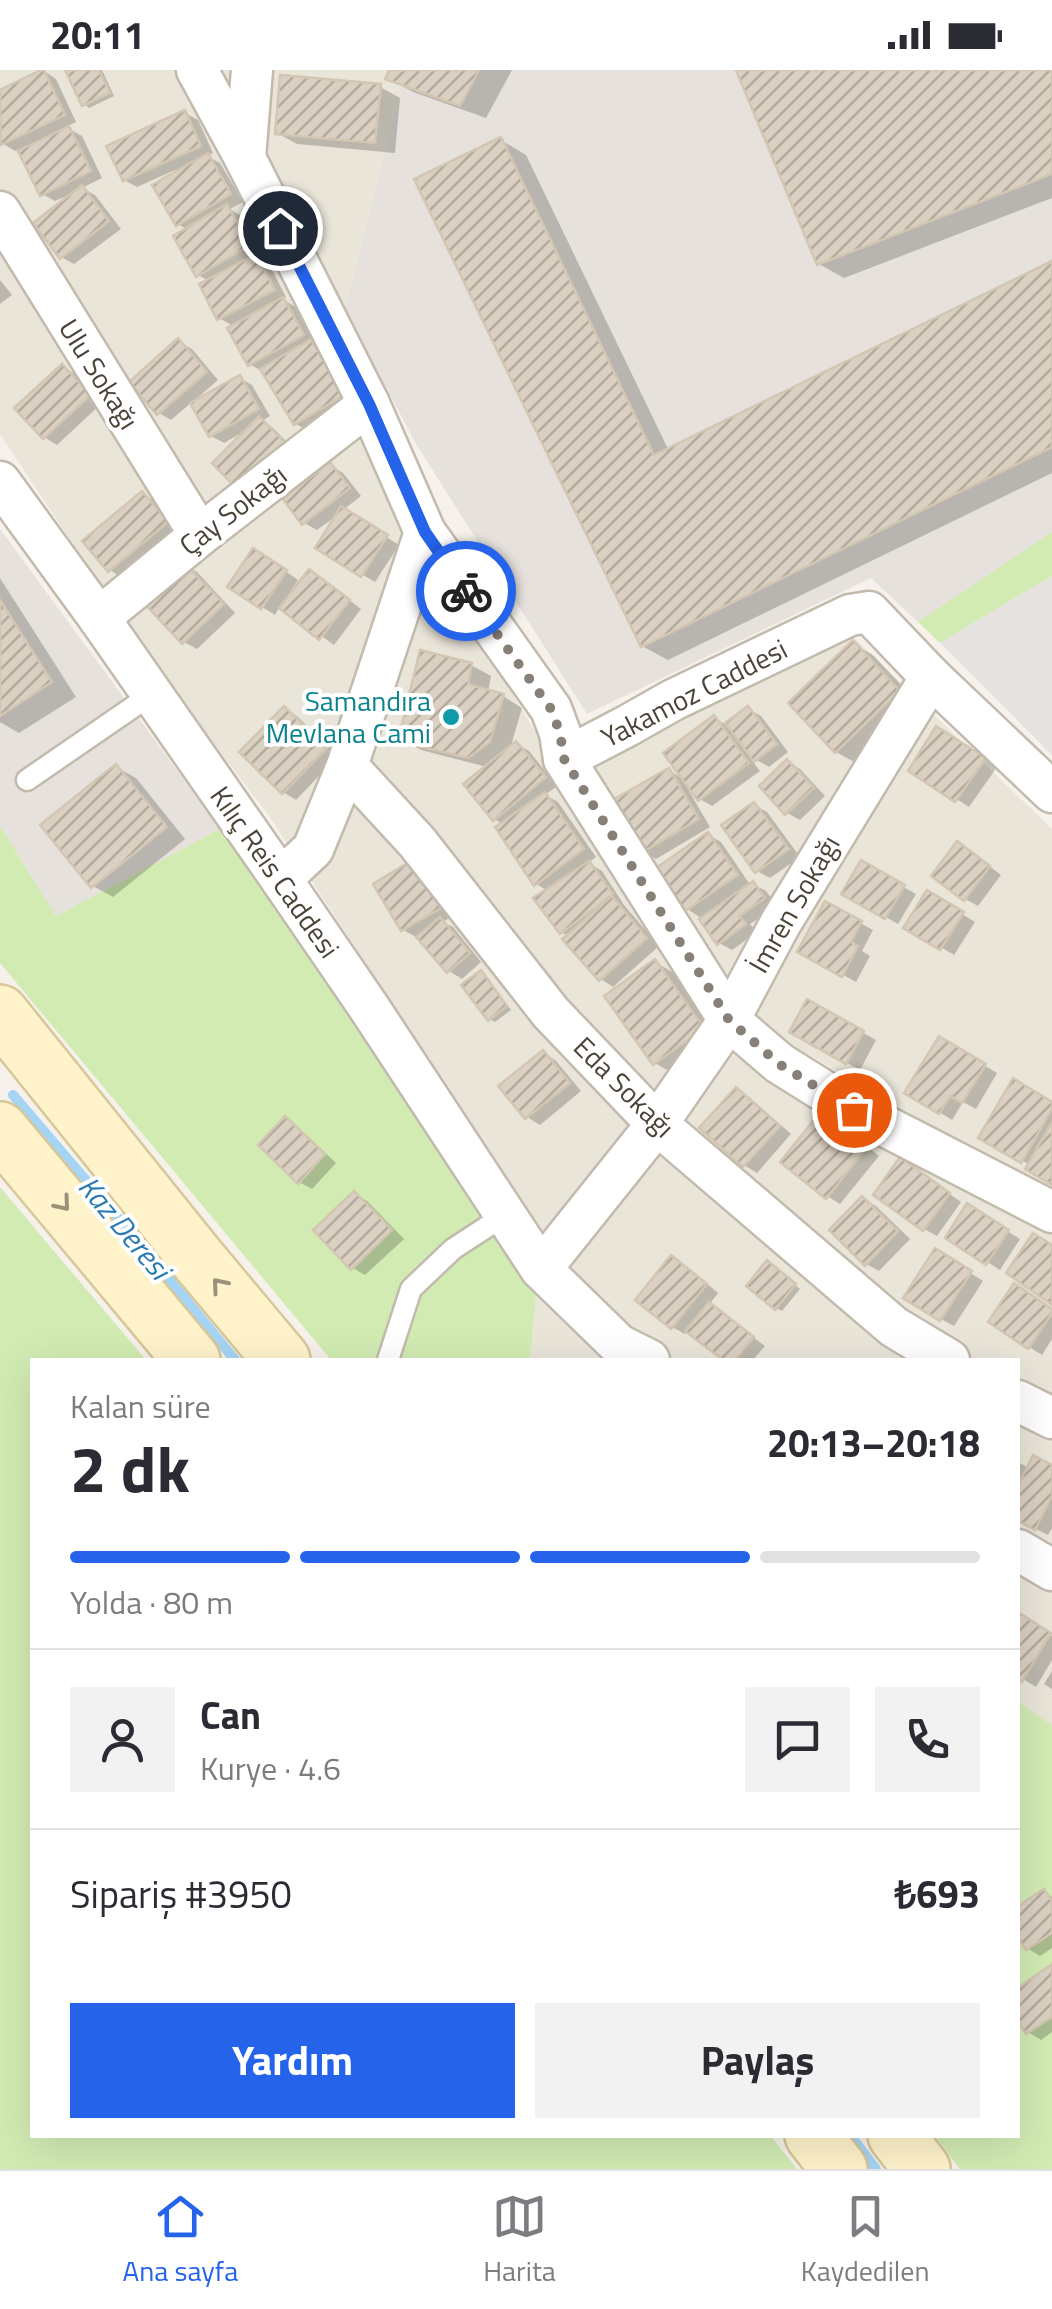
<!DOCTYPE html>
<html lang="tr">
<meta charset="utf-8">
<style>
body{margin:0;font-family:"Titillium Web",sans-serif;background:#f2f2f3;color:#2b2b33;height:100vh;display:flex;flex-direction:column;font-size:38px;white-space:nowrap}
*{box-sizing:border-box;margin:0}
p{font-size:32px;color:#7c7c81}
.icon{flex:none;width:55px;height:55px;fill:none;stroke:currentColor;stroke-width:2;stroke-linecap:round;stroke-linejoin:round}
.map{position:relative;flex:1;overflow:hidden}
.details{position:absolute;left:30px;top:1288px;width:990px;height:780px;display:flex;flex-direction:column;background:#fff;border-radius:0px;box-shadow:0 10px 40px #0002}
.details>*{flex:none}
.pin{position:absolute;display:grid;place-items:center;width:85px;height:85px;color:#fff;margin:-42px;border:5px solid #fff;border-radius:50%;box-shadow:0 2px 10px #0007}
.courier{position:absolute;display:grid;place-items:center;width:100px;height:100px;margin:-50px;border:8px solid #2563eb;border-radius:50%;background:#fff;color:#222;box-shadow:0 2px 12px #0007}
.overview em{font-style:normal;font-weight:700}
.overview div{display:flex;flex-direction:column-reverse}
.overview{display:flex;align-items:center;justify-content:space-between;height:170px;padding:0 40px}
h1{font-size:65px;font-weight:700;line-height:75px}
.bar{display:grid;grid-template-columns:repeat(4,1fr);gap:15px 10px;align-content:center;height:120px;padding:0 40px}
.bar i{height:12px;border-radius:8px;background:#e1e1e2}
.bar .selected{background:#2563eb}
.bar p{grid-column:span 4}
.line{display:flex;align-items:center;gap:25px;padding:0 40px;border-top:2px solid #e1e1e2}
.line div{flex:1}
.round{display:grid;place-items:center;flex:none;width:105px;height:105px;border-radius:0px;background:#f2f2f3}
.action{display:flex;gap:20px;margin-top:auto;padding:20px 40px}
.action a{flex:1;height:115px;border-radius:0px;background:#2563eb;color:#fff;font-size:40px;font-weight:700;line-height:115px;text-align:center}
.action a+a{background:#f2f2f3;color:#2b2b33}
.status{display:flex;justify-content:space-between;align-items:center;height:70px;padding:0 50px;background:#fff;direction:ltr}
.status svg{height:28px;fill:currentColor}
.tabs{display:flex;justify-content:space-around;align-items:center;height:140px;border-top:2px solid #e1e1e2;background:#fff;font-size:28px;color:#7c7c81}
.tabs a{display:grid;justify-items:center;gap:5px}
.tabs .selected{color:#2563eb}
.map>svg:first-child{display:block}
.residential{fill:#eae5d9}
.industrial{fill:#e6e1dc}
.grass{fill:#d2ebb3}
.parking{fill:#e5e2df}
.shadow{fill:#0003}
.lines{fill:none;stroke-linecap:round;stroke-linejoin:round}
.stream{stroke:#a6d4f4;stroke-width:10}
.building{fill:url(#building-hatch);stroke:#d3c6b2;stroke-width:2.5}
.service-casing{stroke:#c2bbad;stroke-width:25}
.minor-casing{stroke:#c2bbad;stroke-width:45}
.secondary-casing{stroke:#d7c799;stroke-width:60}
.service{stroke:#fff;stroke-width:20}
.minor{stroke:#fff;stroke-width:40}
.secondary{stroke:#fff3cc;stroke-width:55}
.oneway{stroke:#9c927b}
.done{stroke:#878077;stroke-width:10;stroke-dasharray:0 18}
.route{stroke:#2563eb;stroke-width:12}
.culture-dot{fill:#0f9aa8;stroke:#fff;stroke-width:4}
.labels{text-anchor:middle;stroke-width:8;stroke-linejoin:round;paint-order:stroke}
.street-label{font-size:28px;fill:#4b4338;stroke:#fff}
.culture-label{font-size:28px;fill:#0d838f;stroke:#fff;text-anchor:end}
.water-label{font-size:30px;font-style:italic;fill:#2a7ab3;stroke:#fff}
</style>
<div class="status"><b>20:11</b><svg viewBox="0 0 49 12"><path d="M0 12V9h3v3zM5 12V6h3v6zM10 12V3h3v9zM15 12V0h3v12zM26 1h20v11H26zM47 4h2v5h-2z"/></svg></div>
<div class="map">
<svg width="1052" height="2099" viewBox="0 0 1052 2099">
<defs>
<pattern id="building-hatch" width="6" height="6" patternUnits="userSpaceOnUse" patternTransform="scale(2.5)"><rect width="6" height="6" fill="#dbd1c2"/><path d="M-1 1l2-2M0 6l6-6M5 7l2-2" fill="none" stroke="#b4ab9f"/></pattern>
</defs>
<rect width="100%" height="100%" fill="#f6f2eb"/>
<g class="residential">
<path d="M0 0H174L285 187 402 442 724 973 1052 1157V1655L1018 1632V1290H530L537 1215 563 1193 269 746 146 584 0 364Z"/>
<path d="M207 0H406L345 239Z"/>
<path d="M845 559 1052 759V1126L736 942 587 697Z"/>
</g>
<g class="industrial">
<path d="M406 0H1052V462L918 552 871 508 587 644 416 374 345 239Z"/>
<path d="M0 459 220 759 56 846 0 756Z"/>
</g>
<g class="grass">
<path d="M1052 462V506L940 573 918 552Z"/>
<path d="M0 756 56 846 220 759 537 1215 530 1290H331L0 893Z"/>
<path d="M0 1117 146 1290H32V2065H770L797 2099H0Z"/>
<path d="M1018 1632 1052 1655V2099H960L934 2065H1018Z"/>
</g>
<path class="parking" d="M1052 506V685L940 573Z"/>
<g class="shadow">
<path d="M71 0H102L114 26 89 38 84 34Z"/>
<path d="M392 0H512L486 48 413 22 388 8Z"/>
<path d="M738 0H1052V128L844 208 819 194Z"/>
<path d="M44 1 56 9 76 52 66 57 82 66 102 108 82 118 95 125 121 159 74 194 61 187 72 126 71 124 55 131 42 124 20 79 15 81 2 73 0 68V23Z"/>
<path d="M380 17 400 28 395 83 297 74 277 63Z"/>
<path d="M185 43 198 50 213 83 207 86 220 93 243 132 230 139 240 145 262 183 256 186 269 194 286 227 282 229 296 237 315 272 313 273 324 279 355 333 308 361 296 354 262 301 249 294 235 257 219 248 209 211 198 205 188 160 178 154 175 100 137 117 124 110Z"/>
<path d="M501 70 526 85 669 381 1052 194V403L668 590 642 576Z"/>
<path d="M0 210 12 225 0 234Z"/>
<path d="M179 272 192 279 218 310 195 330 197 332 240 308 252 315 270 346 262 351 272 357 296 381 252 424 245 361 224 373 211 366 192 332 171 350 159 343Z"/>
<path d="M63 297 75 304 102 333 57 375 44 367Z"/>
<path d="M330 395 343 403 361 426 343 440 399 475 375 512 318 478 339 444 317 460 304 453Z"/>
<path d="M142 424 155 431 180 460 123 508 110 500Z"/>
<path d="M267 488 298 510 292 519 295 521 323 510 361 539 334 575 280 536 275 545 262 537Z"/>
<path d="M184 495 197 502 235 543 197 579 184 572Z"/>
<path d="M0 508 76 627 19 663 0 652Z"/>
<path d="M854 574 873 585 918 633 856 693 836 682Z"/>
<path d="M471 595 491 606 488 622 503 626 522 638 510 679 516 674 529 681 557 716 545 725 558 732 596 787 588 793 602 801 624 835 659 876 613 917 601 909 569 866 562 863 536 829 548 821 536 814 503 754 494 749 487 697 421 680 401 669Z"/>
<path d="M748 639 761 646 788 682 769 697 748 685 760 701 712 736 700 729 693 719 689 721 710 757 656 789 643 781 669 701 686 710 714 648 726 655Z"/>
<path d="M285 640 298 647 338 686 296 730 283 722Z"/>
<path d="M949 667 997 697 969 737 912 700Z"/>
<path d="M787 692 800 699 825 726 800 750 787 743Z"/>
<path d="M116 697 136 708 185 769 113 827 93 816Z"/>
<path d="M754 735 767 742 800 787 770 808 757 801Z"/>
<path d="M708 765 721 772 751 816 753 814 766 821 777 836 750 854 757 862 732 880 719 873 703 849 687 839Z"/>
<path d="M970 781 1001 805 978 836 965 829Z"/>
<path d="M414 792 454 845 443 852 453 857 481 892 462 909 449 901 418 866 416 867 403 860Z"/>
<path d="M862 794 916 824 898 854 844 823Z"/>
<path d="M928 823 975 852 954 885 907 857Z"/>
<path d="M826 834 873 860 862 881 870 886 856 912 800 881Z"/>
<path d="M655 892 674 903 722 970 674 1004 655 993Z"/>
<path d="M481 903 486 907 511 940 495 952 489 949Z"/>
<path d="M808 932 876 970 860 1000 792 962Z"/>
<path d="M940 969 997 1003 976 1039 963 1032 952 1050 907 1022Z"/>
<path d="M544 983 556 991 581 1021 540 1055 527 1047Z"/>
<path d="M737 1020 749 1027 791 1064 757 1103 744 1095Z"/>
<path d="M1052 1034V1112L1030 1095 981 1067Z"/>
<path d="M285 1049 298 1057 336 1093 312 1119 299 1112Z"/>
<path d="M835 1051 879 1086 840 1134 827 1126Z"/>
<path d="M913 1098 961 1132 937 1166 924 1159Z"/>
<path d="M354 1124 367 1131 404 1169 365 1205 353 1198Z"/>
<path d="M863 1129 876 1136 910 1169 879 1201 866 1194Z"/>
<path d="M967 1136 1020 1169 1000 1200 949 1167Z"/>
<path d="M936 1181 983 1211 954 1256 941 1249Z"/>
<path d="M672 1188 685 1195 718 1223 709 1235 765 1276 753 1290H727L688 1260 685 1264 672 1257Z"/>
<path d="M773 1197 800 1219 782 1241 776 1238Z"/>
<path d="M1052 1241V1269L1042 1285 1029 1277Z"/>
<path d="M1018 1392 1029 1398H1052V1458L1048 1465 1018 1450Z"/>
<path d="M1018 1545 1052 1566V1590L1036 1617 1018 1606Z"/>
<path d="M1052 1601V1619L1044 1614Z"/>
<path d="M1044 1822 1052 1827V1878L1040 1886 1027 1878 1018 1863V1839Z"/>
<path d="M1052 1897V1962L1041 1970 1028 1962 1018 1947V1921Z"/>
</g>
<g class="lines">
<g class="stream">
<path d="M13 1025 143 1177 235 1290"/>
<path d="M850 2065 876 2099"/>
</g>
</g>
<g class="building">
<path d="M41 0H44L65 45 1 75 0 20Z"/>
<path d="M65 0H99L110 23 82 36Z"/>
<path d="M389 0H479L460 36 385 9Z"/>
<path d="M736 0H1052V104L817 195Z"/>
<path d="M280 5 381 14 375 73 275 64Z"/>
<path d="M185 40 201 76 123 111 106 76Z"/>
<path d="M69 56 91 101 40 126 18 81Z"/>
<path d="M501 67 654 385 1052 191V377L641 577 414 109Z"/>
<path d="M208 83 231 124 176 156 152 115Z"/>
<path d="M82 115 109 151 60 189 33 153Z"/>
<path d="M227 134 250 175 196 207 173 166Z"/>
<path d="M256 184 275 220 217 250 199 214Z"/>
<path d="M283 227 304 265 248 296 227 258Z"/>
<path d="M178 268 207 302 157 345 129 312Z"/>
<path d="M311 269 344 325 294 355 260 299Z"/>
<path d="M62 294 91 325 43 369 14 338Z"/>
<path d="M240 305 259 339 209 367 190 333Z"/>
<path d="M259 346 284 372 237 419 212 393Z"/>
<path d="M330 392 350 418 302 455 283 429Z"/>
<path d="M142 421 168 452 108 502 82 471Z"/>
<path d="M341 436 388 465 361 507 315 478Z"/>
<path d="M253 478 287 500 261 539 227 517Z"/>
<path d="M183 492 224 534 182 574 142 531Z"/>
<path d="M309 499 350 530 319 570 279 538Z"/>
<path d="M0 530 52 612 0 646Z"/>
<path d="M853 570 900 621 835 683 788 633Z"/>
<path d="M420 580 472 593 468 614 504 624 490 672 468 688 398 671Z"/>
<path d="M284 636 327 678 282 724 239 682Z"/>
<path d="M748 636 777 674 754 692 725 653Z"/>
<path d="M714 645 749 693 698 731 663 683Z"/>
<path d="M936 656 986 688 955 732 908 701Z"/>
<path d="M516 671 546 707 493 751 463 714Z"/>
<path d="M787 689 814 718 785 745 759 716Z"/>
<path d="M116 694 167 757 91 818 40 755Z"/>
<path d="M669 698 699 749 641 783 611 731Z"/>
<path d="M545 722 584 779 534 816 495 757Z"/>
<path d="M754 732 789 779 755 803 721 755Z"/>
<path d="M708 762 738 805 685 841 656 798Z"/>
<path d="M957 771 990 796 964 831 931 806Z"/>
<path d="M414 789 443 837 401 861 373 814Z"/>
<path d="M861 790 905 815 885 849 841 824Z"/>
<path d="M589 791 613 824 560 864 533 828Z"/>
<path d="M753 811 765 828 739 846 746 854 717 875 699 849Z"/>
<path d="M927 820 964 842 940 880 903 858Z"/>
<path d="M612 826 647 868 599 911 562 869Z"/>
<path d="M825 831 862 851 851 872 858 876 842 907 797 882Z"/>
<path d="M440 847 470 883 447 903 416 867Z"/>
<path d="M655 889 704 958 653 995 604 926Z"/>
<path d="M481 900 507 936 488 951 461 915Z"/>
<path d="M807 929 864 961 846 994 789 962Z"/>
<path d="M939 966 986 994 962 1033 950 1026 939 1044 904 1023Z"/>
<path d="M543 980 570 1013 525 1049 498 1016Z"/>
<path d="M1013 1008 1052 1032V1039L1021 1093 978 1068Z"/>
<path d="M736 1017 780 1056 743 1097 699 1058Z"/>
<path d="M822 1040 867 1077 826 1129 780 1092Z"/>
<path d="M285 1046 325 1084 298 1114 258 1075Z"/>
<path d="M1052 1052V1115L1025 1099Z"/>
<path d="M900 1087 950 1123 923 1161 873 1125Z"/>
<path d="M354 1121 392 1160 351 1200 313 1160Z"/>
<path d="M862 1126 898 1161 865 1196 829 1160Z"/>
<path d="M967 1133 1009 1160 986 1195 945 1168Z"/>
<path d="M1033 1163 1052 1175V1235L1006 1203Z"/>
<path d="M935 1178 972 1201 940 1251 903 1228Z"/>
<path d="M671 1185 707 1214 671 1259 635 1230Z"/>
<path d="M767 1190 796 1214 775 1240 746 1216Z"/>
<path d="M1014 1213 1052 1239V1243L1028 1279 988 1252Z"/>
<path d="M709 1232 754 1267 735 1290H723L685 1261Z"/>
<path d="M1033 1385 1052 1395V1426L1035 1460 1018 1451V1416Z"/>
<path d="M1018 1542 1051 1563 1022 1612 1018 1609Z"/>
<path d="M1044 1819 1052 1831V1863L1026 1880 1018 1868V1836Z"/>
<path d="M1052 1894V1947L1026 1964 1018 1952V1918Z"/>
</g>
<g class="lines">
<defs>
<g id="service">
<path d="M27 710 152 624"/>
<path d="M388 1290 411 1219 453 1179 505 1145"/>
</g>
<g id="minor">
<path d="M197 0 245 88 369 334 425 462 551 639 560 663 564 689 627 656 673 630 850 545 869 542 931 607 1052 722"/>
<path d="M245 88 252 0"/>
<path d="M0 142 200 465"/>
<path d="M0 412 99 548 281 809 368 936 541 1199 619 1275 649 1290"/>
<path d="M99 548 200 465 369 334"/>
<path d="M564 689 729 950 779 993 854 1040 1052 1142"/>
<path d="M347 696 417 772 551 943 657 1054 894 1257 949 1290"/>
<path d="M281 809 313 779 347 696 425 462"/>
<path d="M541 1199 657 1054 729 950 780 854 931 607"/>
<path d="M1018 1331 1052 1348"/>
<path d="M1018 1480 1052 1500"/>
</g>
<g id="secondary">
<path d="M0 943 196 1187 282 1290"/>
<path d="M0 1060 192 1290"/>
<path d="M813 2065 839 2099"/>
<path d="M896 2065 922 2099"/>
</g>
</defs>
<use href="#service" class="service-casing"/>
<use href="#minor" class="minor-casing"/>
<use href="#secondary" class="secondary-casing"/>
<use href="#service" class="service"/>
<use href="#minor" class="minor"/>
<use href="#secondary" class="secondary"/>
</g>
<defs><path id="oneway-chevron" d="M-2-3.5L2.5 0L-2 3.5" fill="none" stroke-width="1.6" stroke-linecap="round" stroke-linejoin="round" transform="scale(2.5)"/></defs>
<g class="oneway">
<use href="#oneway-chevron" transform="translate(63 1134) rotate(50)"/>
<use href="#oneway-chevron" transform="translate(219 1215) rotate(-130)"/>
</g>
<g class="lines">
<path class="done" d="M466 521 551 639 560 663 564 689 729 950 779 994 854 1040"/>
<path class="route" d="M280 158 369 334 425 462 466 521"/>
</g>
<circle class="culture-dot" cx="451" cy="647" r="10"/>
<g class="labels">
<g class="street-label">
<text transform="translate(99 304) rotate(58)" y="10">Ulu Sokağı</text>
<text transform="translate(233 440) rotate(-38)" y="10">Çay Sokağı</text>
<text transform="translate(694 623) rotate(-27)" y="10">Yakamoz Caddesi</text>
<text transform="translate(275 802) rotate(55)" y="10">Kılıç Reis Caddesi</text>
<text transform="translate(794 834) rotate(-60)" y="10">İmren Sokağı</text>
<text transform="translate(624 1017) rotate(45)" y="10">Eda Sokağı</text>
</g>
<g class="culture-label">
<text x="431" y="641">Samandıra<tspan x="431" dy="32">Mevlana Cami</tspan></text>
</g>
<g class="water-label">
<text transform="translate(124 1158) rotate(50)" y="10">Kaz Deresi</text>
</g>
</g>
</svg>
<div class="pin" style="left:854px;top:1040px;background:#ea580c"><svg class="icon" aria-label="bag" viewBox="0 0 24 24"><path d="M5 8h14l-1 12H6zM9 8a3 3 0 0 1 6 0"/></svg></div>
<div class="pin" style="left:280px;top:158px;background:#1f2937"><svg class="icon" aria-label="home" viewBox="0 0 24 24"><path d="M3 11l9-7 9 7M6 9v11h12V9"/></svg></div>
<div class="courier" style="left:466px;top:521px"><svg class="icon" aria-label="bike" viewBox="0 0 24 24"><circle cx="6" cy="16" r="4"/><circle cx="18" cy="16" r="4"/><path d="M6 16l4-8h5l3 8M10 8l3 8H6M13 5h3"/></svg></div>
<section class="details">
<div class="overview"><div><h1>2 dk</h1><p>Kalan süre</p></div><em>20:13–20:18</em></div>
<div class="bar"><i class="selected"></i><i class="selected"></i><i class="selected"></i><i></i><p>Yolda · 80 m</p></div>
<div class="line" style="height:180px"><a class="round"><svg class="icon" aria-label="person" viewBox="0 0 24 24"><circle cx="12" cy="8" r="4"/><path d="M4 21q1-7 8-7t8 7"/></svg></a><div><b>Can</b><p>Kurye · 4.6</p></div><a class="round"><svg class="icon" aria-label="chat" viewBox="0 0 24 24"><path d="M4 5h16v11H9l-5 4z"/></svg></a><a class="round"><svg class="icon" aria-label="phone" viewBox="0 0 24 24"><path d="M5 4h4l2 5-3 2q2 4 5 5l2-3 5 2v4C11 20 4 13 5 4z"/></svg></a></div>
<div class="line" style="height:130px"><div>Sipariş #3950</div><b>₺693</b></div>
<div class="action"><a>Yardım</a><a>Paylaş</a></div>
</section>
</div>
<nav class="tabs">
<a class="selected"><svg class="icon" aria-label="home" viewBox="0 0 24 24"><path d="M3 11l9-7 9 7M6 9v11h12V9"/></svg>Ana sayfa</a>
<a><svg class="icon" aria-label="map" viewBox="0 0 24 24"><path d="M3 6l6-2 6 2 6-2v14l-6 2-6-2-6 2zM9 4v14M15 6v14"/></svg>Harita</a>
<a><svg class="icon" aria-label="saved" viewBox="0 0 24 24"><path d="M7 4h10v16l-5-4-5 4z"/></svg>Kaydedilen</a>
</nav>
